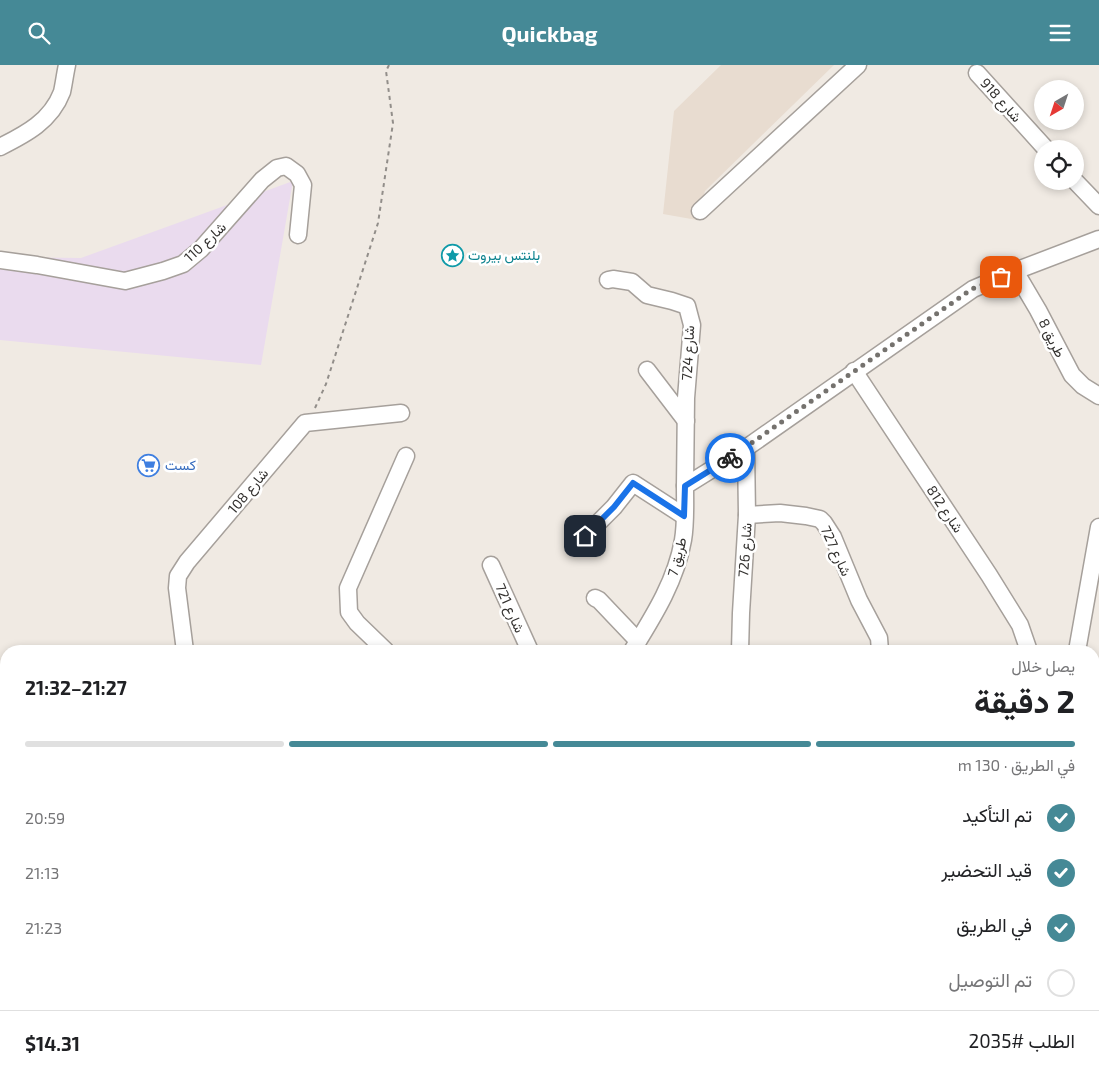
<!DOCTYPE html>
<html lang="ar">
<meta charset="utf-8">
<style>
body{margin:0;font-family:"Exo 2",Vazirmatn,sans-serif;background:#f6f6f6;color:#202124;direction:rtl;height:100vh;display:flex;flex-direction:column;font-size:19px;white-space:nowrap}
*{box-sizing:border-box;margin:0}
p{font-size:16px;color:#757577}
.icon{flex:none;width:28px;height:28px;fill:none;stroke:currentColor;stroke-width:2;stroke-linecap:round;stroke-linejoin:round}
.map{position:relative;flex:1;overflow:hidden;direction:ltr}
.panel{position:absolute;left:0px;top:580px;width:1100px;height:441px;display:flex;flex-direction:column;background:#fff;border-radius:20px 20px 0 0;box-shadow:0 2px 8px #0003;direction:rtl}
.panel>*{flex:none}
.needle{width:32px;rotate:219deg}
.fabs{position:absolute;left:1034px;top:15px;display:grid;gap:10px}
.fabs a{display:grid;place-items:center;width:50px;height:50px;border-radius:50%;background:#fff;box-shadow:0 2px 8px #0003;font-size:25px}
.pin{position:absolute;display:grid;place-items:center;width:42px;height:42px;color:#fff;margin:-21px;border-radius:10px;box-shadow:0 2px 8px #0006}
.courier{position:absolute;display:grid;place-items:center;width:50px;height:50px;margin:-25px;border:4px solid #1a73e8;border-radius:50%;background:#fff;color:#222;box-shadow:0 1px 6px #0007}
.overview em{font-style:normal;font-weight:700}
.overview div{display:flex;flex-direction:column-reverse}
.overview{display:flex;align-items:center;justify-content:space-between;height:85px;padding:0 25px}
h1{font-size:32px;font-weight:700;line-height:38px}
.bar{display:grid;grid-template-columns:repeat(4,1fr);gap:8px 5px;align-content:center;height:60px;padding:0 25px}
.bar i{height:6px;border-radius:4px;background:#e0e0e0}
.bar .selected{background:#458996}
.bar p{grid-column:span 4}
.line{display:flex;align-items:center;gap:12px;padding:0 25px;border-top:1px solid #e0e0e0}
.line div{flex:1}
ol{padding:0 25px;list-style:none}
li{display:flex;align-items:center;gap:15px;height:55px}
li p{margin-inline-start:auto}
li .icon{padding:5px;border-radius:50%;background:#458996;color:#fff;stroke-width:4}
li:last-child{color:#757577}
li i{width:28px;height:28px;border:2px solid #e0e0e0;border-radius:50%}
header{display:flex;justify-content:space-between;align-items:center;height:65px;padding:0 25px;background:#458996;color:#fff;font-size:22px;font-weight:700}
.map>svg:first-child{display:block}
.industrial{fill:#eadbee}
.built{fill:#e8dcd0}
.green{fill:#ebcdaf}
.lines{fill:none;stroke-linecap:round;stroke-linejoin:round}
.minor-casing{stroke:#a6a09b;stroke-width:19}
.path{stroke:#928e8a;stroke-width:2;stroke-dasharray:4 4;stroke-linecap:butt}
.minor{stroke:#fff;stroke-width:16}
.done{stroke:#75726e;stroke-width:5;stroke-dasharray:0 9}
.route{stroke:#1a73e8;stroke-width:6}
.labels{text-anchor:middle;stroke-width:5;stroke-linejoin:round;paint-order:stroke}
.street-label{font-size:14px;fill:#33312f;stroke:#fff}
.culture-label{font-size:14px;fill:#0d838f;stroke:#fff;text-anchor:start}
.shop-label{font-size:14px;fill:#366cbe;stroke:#fff;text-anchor:start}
</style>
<header><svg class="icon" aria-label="menu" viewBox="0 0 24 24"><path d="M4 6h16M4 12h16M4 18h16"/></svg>Quickbag<svg class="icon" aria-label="search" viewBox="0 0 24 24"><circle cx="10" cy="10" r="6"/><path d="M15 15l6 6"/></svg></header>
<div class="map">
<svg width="1099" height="1021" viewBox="0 0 1099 1021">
<rect width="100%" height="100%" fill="#f0eae3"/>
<path class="industrial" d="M293 116 261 300 0 275V192L81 193Z"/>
<path class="built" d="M721 0H834L705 126 697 155 663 149 674 46Z"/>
<rect class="green" x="228" y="1015" width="46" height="6"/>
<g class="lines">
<defs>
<g id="minor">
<path d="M977 8 1046 84"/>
<path d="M0 82C26 69 51 56 62 27 64 18 65 9 67 0"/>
<path d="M1075 116 1099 141"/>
<path d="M700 146 858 0"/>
<path d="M0 195 37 200 125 216 163 206 183 199 201 184 262 115 277 103 286 101 297 109 303 120 298 170"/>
<path d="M1015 206 1038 245 1072 310 1083 321 1099 331"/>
<path d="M608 215 613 214 632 217 647 230 672 236 687 241 692 260 686 333 685 421"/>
<path d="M647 305 686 356"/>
<path d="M854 306 989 510 1020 560 1029 586"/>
<path d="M747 450 780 448 806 451 820 454 824 458 833 472 859 535 879 573 880 586"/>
<path d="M585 471 614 442 633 418 684 451"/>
<path d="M491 500 530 586"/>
<path d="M595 533 599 535 638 576"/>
<path d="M185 586 177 523 178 511 187 497 305 358 401 348"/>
<path d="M386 586 357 558 349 547 348 523 406 391"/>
<path d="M632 586C653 552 676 516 683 475 686 458 685 439 685 421L746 383 973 224 1015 206 1099 174"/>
<path d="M740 586 741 548 747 450 746 383"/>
<path d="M1077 586 1099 462"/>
<path d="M1094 775 1099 777"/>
<path d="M0 888 6 883"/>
<path d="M1098 963 1099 946"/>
<path d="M0 985 6 982"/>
<path d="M158 1015 160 1021"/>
<path d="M455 1021 456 1015"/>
<path d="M559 1021 562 1015"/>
<path d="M682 1021V1015"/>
<path d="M904 1021 906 1015"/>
<path d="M1015 1021 1016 1015"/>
</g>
</defs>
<use href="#minor" class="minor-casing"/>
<path class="path" d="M315 343 326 319 378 158 393 58 386 6 389 0"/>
<use href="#minor" class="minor"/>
</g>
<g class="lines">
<path class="done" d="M730 393 972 224 1001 212"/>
<path class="route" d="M585 471 614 442 633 418 684 451 685 421 730 393"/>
</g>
<defs>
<symbol id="sight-ring" viewBox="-11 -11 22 22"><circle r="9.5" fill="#fff" stroke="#0f9aa8" stroke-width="1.5"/><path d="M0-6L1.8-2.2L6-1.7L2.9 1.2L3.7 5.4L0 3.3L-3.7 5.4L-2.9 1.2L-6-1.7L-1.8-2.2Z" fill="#0f9aa8"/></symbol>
<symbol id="supermarket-ring" viewBox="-11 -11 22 22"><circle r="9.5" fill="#fff" stroke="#3f7fe0" stroke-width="1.5"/><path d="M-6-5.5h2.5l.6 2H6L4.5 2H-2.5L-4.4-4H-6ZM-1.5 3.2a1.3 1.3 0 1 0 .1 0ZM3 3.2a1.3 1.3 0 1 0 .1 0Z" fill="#3f7fe0"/></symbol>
</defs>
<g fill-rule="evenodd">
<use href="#sight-ring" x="440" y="178" width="25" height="25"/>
<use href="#supermarket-ring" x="136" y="388" width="25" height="25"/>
</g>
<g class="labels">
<g class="street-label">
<text transform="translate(1001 35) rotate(48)" y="5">شارع 918</text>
<text transform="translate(205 177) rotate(-43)" y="5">شارع 110</text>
<text transform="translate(1052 273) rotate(63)" y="5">طريق 8</text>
<text transform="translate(688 288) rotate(-87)" y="5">شارع 724</text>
<text transform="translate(248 426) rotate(-50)" y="5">شارع 108</text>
<text transform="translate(945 444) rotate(56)" y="5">شارع 812</text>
<text transform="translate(745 485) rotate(-86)" y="5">شارع 726</text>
<text transform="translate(836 486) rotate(65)" y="5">شارع 727</text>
<text transform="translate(677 492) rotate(-76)" y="5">7 طريق</text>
<text transform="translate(510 543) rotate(66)" y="5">شارع 721</text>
</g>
<g class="culture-label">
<text x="468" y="195">بلنتس بيروت</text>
</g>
<g class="shop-label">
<text x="165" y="405">كست</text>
</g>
</g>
</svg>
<div class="fabs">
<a><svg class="needle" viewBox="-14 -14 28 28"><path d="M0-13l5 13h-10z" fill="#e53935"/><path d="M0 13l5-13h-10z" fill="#757577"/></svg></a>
<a><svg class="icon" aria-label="locate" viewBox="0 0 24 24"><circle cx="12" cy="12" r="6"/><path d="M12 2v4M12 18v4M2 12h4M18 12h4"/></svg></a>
</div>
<div class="pin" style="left:1001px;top:212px;background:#ea580c"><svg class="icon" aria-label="bag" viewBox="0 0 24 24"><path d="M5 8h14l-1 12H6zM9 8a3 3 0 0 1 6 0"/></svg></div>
<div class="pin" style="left:585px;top:471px;background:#1f2937"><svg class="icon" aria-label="home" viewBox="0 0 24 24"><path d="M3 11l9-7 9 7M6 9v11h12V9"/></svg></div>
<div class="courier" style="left:730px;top:393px"><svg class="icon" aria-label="bike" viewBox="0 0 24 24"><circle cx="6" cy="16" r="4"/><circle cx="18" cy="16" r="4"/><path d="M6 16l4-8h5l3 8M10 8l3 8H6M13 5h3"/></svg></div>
<section class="panel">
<div class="overview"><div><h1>2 دقيقة</h1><p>يصل خلال</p></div><em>21:27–21:32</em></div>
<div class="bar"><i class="selected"></i><i class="selected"></i><i class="selected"></i><i></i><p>في الطريق · 130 m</p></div>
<ol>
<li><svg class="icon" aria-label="check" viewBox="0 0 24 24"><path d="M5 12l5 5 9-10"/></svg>تم التأكيد<p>20:59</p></li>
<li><svg class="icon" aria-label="check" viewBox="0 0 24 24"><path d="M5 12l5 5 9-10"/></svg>قيد التحضير<p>21:13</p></li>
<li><svg class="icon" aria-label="check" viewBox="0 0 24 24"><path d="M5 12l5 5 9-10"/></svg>في الطريق<p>21:23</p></li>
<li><i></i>تم التوصيل</li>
</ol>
<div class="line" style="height:65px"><div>الطلب #2035</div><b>$14.31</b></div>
</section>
</div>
